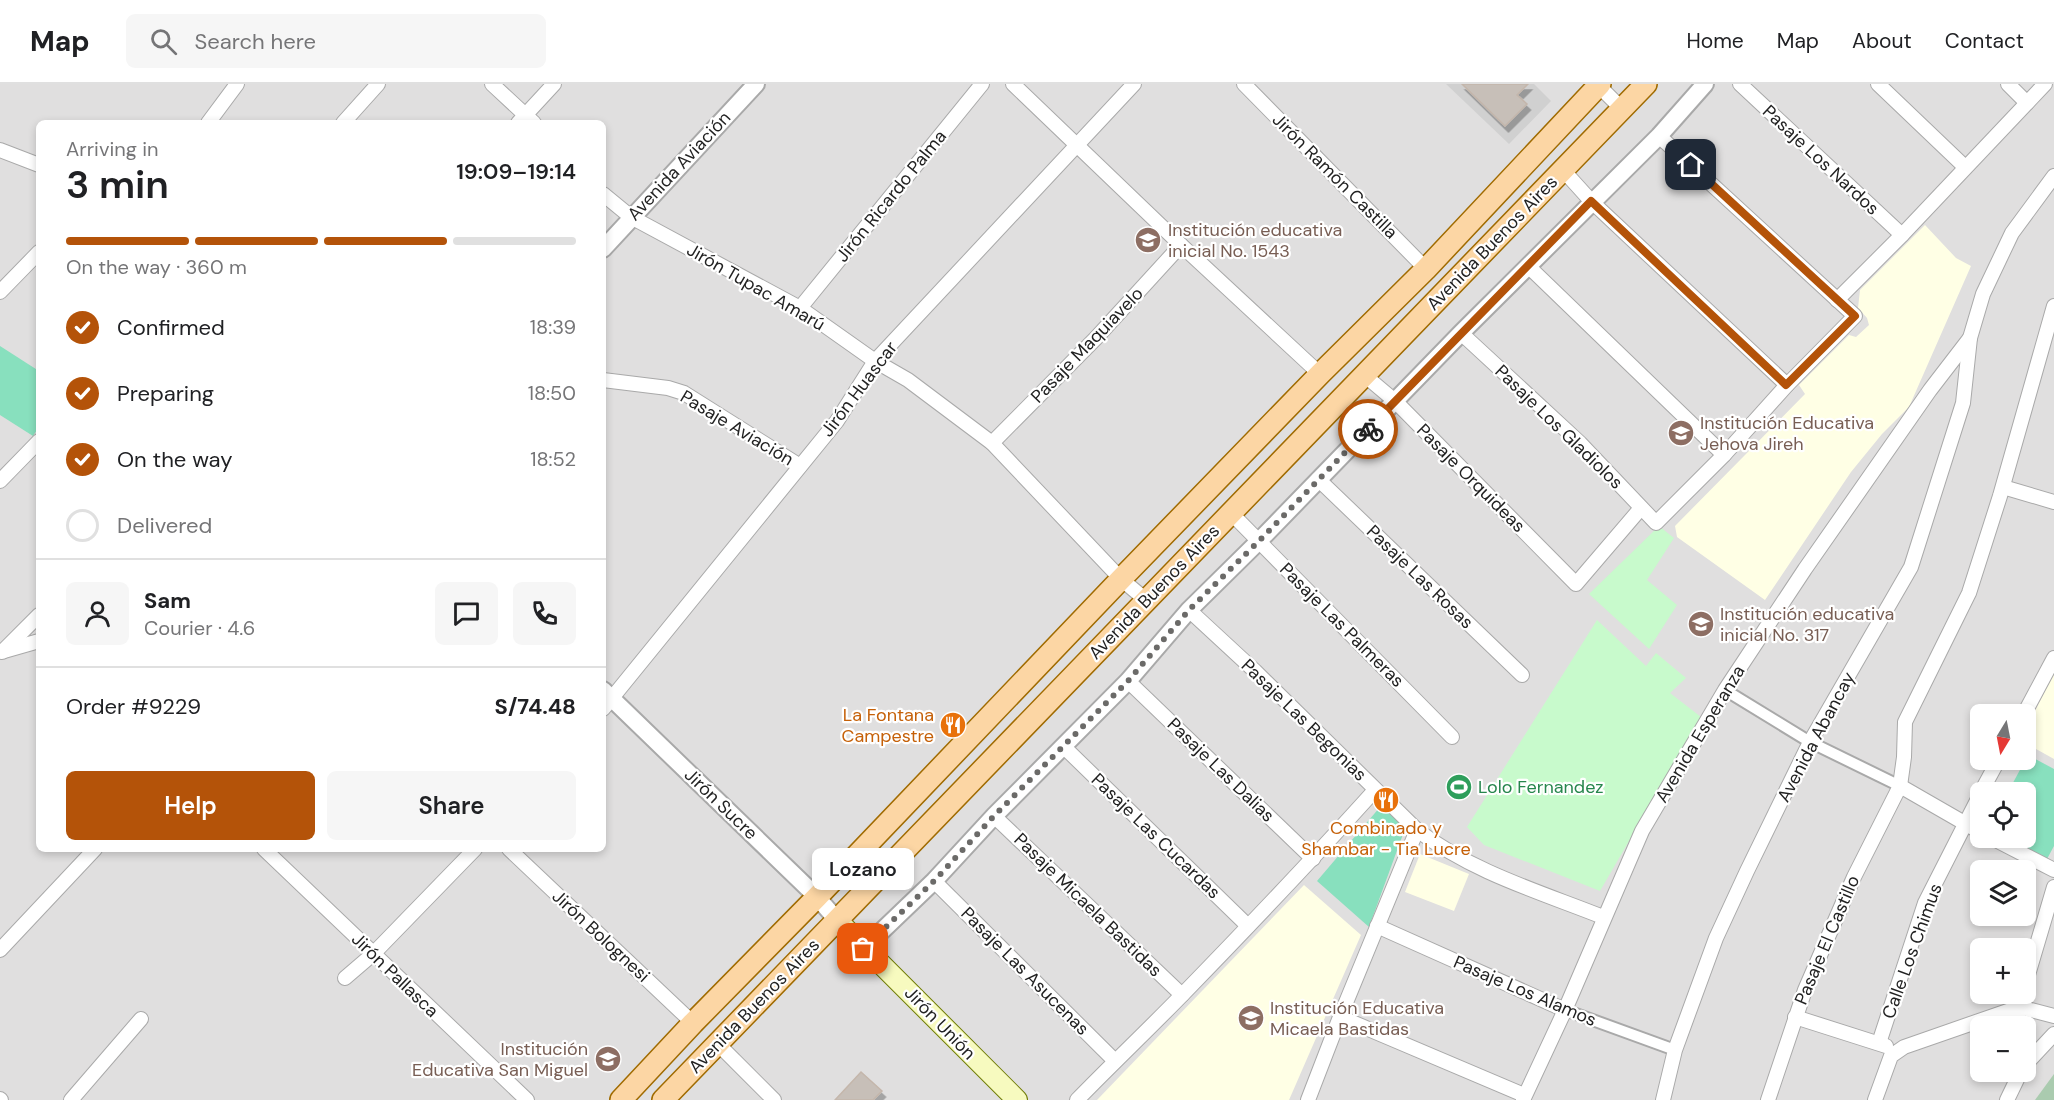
<!DOCTYPE html>
<meta charset="utf-8">
<style>
body{margin:0;font-family:"DM Sans",sans-serif;background:#f6f6f6;color:#202124;height:100vh;display:flex;flex-direction:column;font-size:22px;white-space:nowrap}
*{box-sizing:border-box;margin:0}
p{font-size:20px;color:#757577}
.icon{flex:none;width:33px;height:33px;fill:none;stroke:currentColor;stroke-width:2;stroke-linecap:round;stroke-linejoin:round}
.map{position:relative;flex:1;overflow:hidden}
.drawer{position:absolute;left:36px;top:36px;width:570px;height:732px;display:flex;flex-direction:column;background:#fff;border-radius:9px;box-shadow:0 3px 9px #0003}
.drawer>*{flex:none}
.needle{width:39px;rotate:190deg}
.buttons{position:absolute;left:1970px;top:620px;display:grid;gap:12px}
.buttons a{display:grid;place-items:center;width:66px;height:66px;border-radius:9px;background:#fff;box-shadow:0 3px 9px #0003;font-size:30px}
.pin{position:absolute;display:grid;place-items:center;width:51px;height:51px;color:#fff;margin:-26px;border-radius:12px;box-shadow:0 3px 9px #0006}
.courier{position:absolute;display:grid;place-items:center;width:60px;height:60px;margin:-30px;border:4px solid #b45309;border-radius:50%;background:#fff;color:#222;box-shadow:0 2px 8px #0007}
.bubble{position:absolute;height:42px;border-radius:9px;background:#fff;box-shadow:0 3px 9px #0003;font-size:20px;font-weight:600;line-height:42px;text-align:center}
.overview em{font-style:normal;font-weight:600}
.overview div{display:flex;flex-direction:column-reverse}
.overview{display:flex;align-items:center;justify-content:space-between;height:102px;padding:0 30px}
h1{font-size:39px;font-weight:600;line-height:45px}
.bar{display:grid;grid-template-columns:repeat(4,1fr);gap:9px 6px;align-content:center;height:72px;padding:0 30px}
.bar i{height:8px;border-radius:4px;background:#e0e0e0}
.bar .on{background:#b45309}
.bar p{grid-column:span 4}
.line{display:flex;align-items:center;gap:15px;padding:0 30px;border-top:2px solid #e0e0e0}
.line div{flex:1}
.round{display:grid;place-items:center;flex:none;width:63px;height:63px;border-radius:9px;background:#f6f6f6}
ol{padding:0 30px;list-style:none}
li{display:flex;align-items:center;gap:18px;height:66px}
li p{margin-inline-start:auto}
li .icon{padding:6px;border-radius:50%;background:#b45309;color:#fff;stroke-width:4}
li:last-child{color:#757577}
li i{width:33px;height:33px;border:3px solid #e0e0e0;border-radius:50%}
.button{display:flex;gap:12px;margin-top:auto;padding:12px 30px}
.button a{flex:1;height:69px;border-radius:9px;background:#b45309;color:#fff;font-size:24px;font-weight:600;line-height:69px;text-align:center}
.button a+a{background:#f6f6f6;color:#202124}
header{display:flex;align-items:center;gap:36px;box-sizing:border-box;height:84px;padding:0 30px;background:#fff;border-bottom:2px solid #e0e0e0}
header strong{font-size:28px}
nav{display:flex;gap:33px;margin-inline-start:auto;font-size:21px}
.search{width:420px;height:54px;background:#f6f6f6;display:flex;align-items:center;gap:15px;box-sizing:border-box;padding:0 21px;border-radius:9px;color:#757577;font-size:22px}
.map>svg:first-child{display:block}
.residential{fill:#e0dfdf;fill-rule:evenodd}
.education{fill:#ffffe5}
.religious{fill:#d0d0d0}
.cemetery{fill:#aacbaf}
.park{fill:#c8facc}
.pitch{fill:#88e0be}
.building{fill:#c7bfb8;stroke:#c4b6ab;stroke-width:1.5;filter:url(#shadow)}
.lines{fill:none;stroke-linecap:round;stroke-linejoin:round}
.pedestrian-casing{stroke:#a9a9a9;stroke-width:14}
.minor-casing{stroke:#a9a9a9;stroke-width:16}
.tertiary-casing{stroke:#a9a9a9;stroke-width:20}
.secondary-casing{stroke:#707d05;stroke-width:22}
.primary-casing{stroke:#a06b00;stroke-width:24}
.pedestrian{stroke:#fff;stroke-width:10}
.minor{stroke:#fff;stroke-width:14}
.tertiary{stroke:#fff;stroke-width:16}
.secondary{stroke:#f7fabf;stroke-width:20}
.primary{stroke:#fcd6a4;stroke-width:21}
.done{stroke:#6b6a68;stroke-width:6;stroke-dasharray:0 10.8}
.route{stroke:#b45309;stroke-width:8}
.labels{text-anchor:middle;stroke-width:4.5;stroke-linejoin:round;paint-order:stroke}
.street-label{font-size:18px;fill:#222;stroke:#fff}
.education-label{font-size:18px;fill:#785e54;stroke:#fff;text-anchor:start}
.food-label{font-size:18px;fill:#c56008;stroke:#fff;text-anchor:end}
.leisure-label{font-size:18px;fill:#27864d;stroke:#fff;text-anchor:start}
</style>
<header>
<strong>Map</strong>
<div class="search"><svg class="icon" aria-label="search" viewBox="0 0 24 24"><circle cx="10" cy="10" r="6"/><path d="M15 15l6 6"/></svg>Search here</div>
<nav><a>Home</a><a>Map</a><a>About</a><a>Contact</a></nav>
</header>
<div class="map">
<svg width="2054" height="1016" viewBox="0 0 2054 1016">
<defs>
<filter id="shadow"><feDropShadow dx="3.5" dy="6" stdDeviation="0" flood-color="#0004"/></filter>
</defs>
<rect width="100%" height="100%" fill="#f2efe9"/>
<path class="residential" d="M0 0H2054V1016H0ZM39 39H603V765H39ZM1980 630H2025V675H1980ZM1980 708H2025V753H1980ZM1980 786H2025V831H1980ZM1980 864H2025V909H1980ZM1980 942H2025V987H1980Z"/>
<g class="education">
<path d="M1925 141 1956 174 1971 182 1909 323 1882 350 1851 388 1765 516 1677 453 1675 442 1805 310 1799 301 1849 251 1856 253 1869 241 1867 234 1858 224 1860 206Z"/>
<path d="M2054 589V675L2025 659V647Z"/>
<path d="M1420 770 1469 790 1454 827 1405 808Z"/>
<path d="M1304 801 1361 851 1289 1016H1097Z"/>
</g>
<path class="religious" d="M1446 0H1534L1551 17 1509 60Z"/>
<path class="cemetery" d="M2054 990V1016H2035Z"/>
<g class="park">
<path d="M1659 442 1674 454 1647 496 1677 521 1649 565 1589 510Z"/>
<path d="M1597 536 1646 582 1656 569 1686 594 1670 609 1701 633 1600 807 1484 761 1467 743Z"/>
</g>
<g class="pitch">
<path d="M0 262 39 287V343L33 352 0 331Z"/>
<path d="M2028 671 2054 685V762L2047 775 2007 753H2025V708H2008Z"/>
<path d="M1386 716 1406 742 1369 843 1317 797Z"/>
</g>
<g class="building">
<path d="M1462 0H1528L1517 11 1527 20 1505 42Z"/>
<path d="M861 988 882 1007 873 1016H835Z"/>
</g>
<g class="lines">
<defs>
<g id="pedestrian">
<path d="M1725 606 1810 658 1900 702"/>
<path d="M1565 926 1675 966"/>
</g>
<g id="minor">
<path d="M492 0 534 39"/>
<path d="M1013 0 1181 161 1320 290"/>
<path d="M1244 0 1426 185"/>
<path d="M1597 0 1622 25"/>
<path d="M1740 0 1902 151"/>
<path d="M1878 0 1965 83"/>
<path d="M2008 0 2027 19"/>
<path d="M208 39 237 0"/>
<path d="M343 39 378 0"/>
<path d="M518 39 554 0"/>
<path d="M0 66 39 81"/>
<path d="M1563 86 1591 117 1787 301"/>
<path d="M603 110 631 133 800 224 875 277 908 296 992 359 1121 495 1146 516"/>
<path d="M1528 182 1724 371"/>
<path d="M0 208 39 168"/>
<path d="M1837 216 1902 151 2045 0"/>
<path d="M800 224 982 0"/>
<path d="M1461 249 1580 359 1656 439 1724 371 1787 301 1855 232 1659 52"/>
<path d="M1363 290 1395 317 1576 500 1641 424"/>
<path d="M603 296 668 304 684 309 800 382"/>
<path d="M992 359 1096 254 1181 161"/>
<path d="M1318 395 1522 591"/>
<path d="M0 397 39 357"/>
<path d="M2003 403 2054 418"/>
<path d="M1231 429 1452 653"/>
<path d="M1189 526 1255 587 1417 746C1472 788 1540 808 1603 833"/>
<path d="M4 567 39 557"/>
<path d="M2 568 39 531"/>
<path d="M1128 597 1313 775"/>
<path d="M603 625 837 337 875 277 1134 0"/>
<path d="M2024 630 2054 574"/>
<path d="M1063 662 1248 842"/>
<path d="M1900 702 1980 748"/>
<path d="M1981 708 1999 675"/>
<path d="M994 732 1182 911"/>
<path d="M1990 753 2054 786"/>
<path d="M264 765 527 1016"/>
<path d="M509 765 693 939"/>
<path d="M934 797 1115 977"/>
<path d="M1377 842 1565 926"/>
<path d="M0 866 95 765"/>
<path d="M345 894 373 870 475 765"/>
<path d="M2025 901 2054 803"/>
<path d="M1340 933 1524 1011"/>
<path d="M1795 933 1886 962"/>
<path d="M2017 942 2019 923 2023 909"/>
<path d="M717 959 774 1016"/>
<path d="M1879 959 1925 819 1980 711"/>
<path d="M2025 981 2054 950"/>
<path d="M0 1015 1 1016"/>
<path d="M71 1016 141 935"/>
<path d="M1077 1016C1112 980 1149 945 1184 909 1249 842 1313 775 1375 706"/>
<path d="M1308 1016 1340 933 1417 746"/>
<path d="M1523 1016 1565 926 1642 747 1725 606 1805 485 1930 306 1970 254"/>
<path d="M1663 1016 1675 966 1716 854 1747 787 1810 658 1911 483 1963 319 1970 254 1983 210 2012 149 2054 92"/>
<path d="M1768 1016 1805 906 1854 793 1900 702 1904 673 1905 638 1969 509 2000 412 2054 222"/>
<path d="M1875 1016 1891 972 1904 963 2019 923 2054 932"/>
<path d="M2007 1016 2021 987"/>
</g>
<g id="tertiary">
<path d="M603 165 756 0"/>
<path d="M603 606 817 813 837 836"/>
<path d="M863 865 934 797 994 732 1128 597 1189 526 1259 457 1461 249 1659 52 1705 0"/>
</g>
<path id="secondary" d="M837 836 1017 1016"/>
<g id="primary">
<path d="M621 1016 693 939 817 813 1121 495 1320 290 1426 185 1600 0"/>
<path d="M663 1016 1646 0"/>
</g>
</defs>
<use href="#pedestrian" class="pedestrian-casing"/>
<use href="#minor" class="minor-casing"/>
<use href="#tertiary" class="tertiary-casing"/>
<use href="#secondary" class="secondary-casing"/>
<use href="#primary" class="primary-casing"/>
<use href="#pedestrian" class="pedestrian"/>
<use href="#minor" class="minor"/>
<use href="#tertiary" class="tertiary"/>
<use href="#secondary" class="secondary"/>
<use href="#primary" class="primary"/>
</g>
<g class="lines">
<path class="done" d="M863 865 934 797 994 732 1128 597 1189 526 1259 457 1368 345"/>
<path class="route" d="M1368 345 1591 117 1786 301 1855 232 1691 81"/>
</g>
<defs>
<symbol id="school-disc" viewBox="-11 -11 22 22"><circle r="9.5" fill="#8d6e63" stroke="#fff"/><path d="M0-5L7-2L0 1L-7-2ZM-4 1L0 2.5L4 1V4Q0 6-4 4Z" fill="#fff"/></symbol>
<symbol id="restaurant-disc" viewBox="-11 -11 22 22"><circle r="9.5" fill="#e8710a" stroke="#fff"/><path d="M-5-6h1v4h1v-4h1v4h1v-4h1v5L-1.5 .5V6h-2V.5L-5-1ZM5-6V6H3V1.5H1.5Q1.5-4 5-6Z" fill="#fff"/></symbol>
<symbol id="stadium-disc" viewBox="-11 -11 22 22"><circle r="9.5" fill="#2e9e5b" stroke="#fff"/><path d="M0-5a6.5 5 0 1 0 0 10a6.5 5 0 1 0 0-10ZM-3.5-1.8h7v3.6h-7Z" fill="#fff"/></symbol>
</defs>
<g fill-rule="evenodd">
<use href="#school-disc" x="1133" y="141" width="30" height="30"/>
<use href="#school-disc" x="1666" y="334" width="30" height="30"/>
<use href="#school-disc" x="1686" y="525" width="30" height="30"/>
<use href="#restaurant-disc" x="938" y="626" width="30" height="30"/>
<use href="#stadium-disc" x="1444" y="688" width="30" height="30"/>
<use href="#restaurant-disc" x="1371" y="701" width="30" height="30"/>
<use href="#school-disc" x="1236" y="919" width="30" height="30"/>
<use href="#school-disc" x="593" y="960" width="30" height="30"/>
</g>
<g class="labels">
<g class="street-label">
<text transform="translate(1821 76) rotate(43)" y="6">Pasaje Los Nardos</text>
<text transform="translate(679 82) rotate(-47)" y="6">Avenida Aviación</text>
<text transform="translate(1335 92) rotate(45)" y="6">Jirón Ramón Castilla</text>
<text transform="translate(891 112) rotate(-51)" y="6">Jirón Ricardo Palma</text>
<text transform="translate(1492 159) rotate(-46)" y="6">Avenida Buenos Aires</text>
<text transform="translate(756 203) rotate(30)" y="6">Jirón Tupac Amarú</text>
<text transform="translate(1087 261) rotate(-46)" y="6">Pasaje Maquiavelo</text>
<text transform="translate(859 305) rotate(-53)" y="6">Jirón Huascar</text>
<text transform="translate(1559 343) rotate(44)" y="6">Pasaje Los Gladiolos</text>
<text transform="translate(737 344) rotate(31)" y="6">Pasaje Aviación</text>
<text transform="translate(1471 394) rotate(45)" y="6">Pasaje Orquideas</text>
<text transform="translate(1420 493) rotate(44)" y="6">Pasaje Las Rosas</text>
<text transform="translate(1154 508) rotate(-46)" y="6">Avenida Buenos Aires</text>
<text transform="translate(1342 541) rotate(45)" y="6">Pasaje Las Palmeras</text>
<text transform="translate(1304 636) rotate(44)" y="6">Pasaje Las Begonias</text>
<text transform="translate(1700 650) rotate(-59)" y="6">Avenida Esperanza</text>
<text transform="translate(1816 653) rotate(-62)" y="6">Avenida Abancay</text>
<text transform="translate(1221 686) rotate(44)" y="6">Pasaje Las Dalias</text>
<text transform="translate(721 720) rotate(44)" y="6">Jirón Sucre</text>
<text transform="translate(1156 752) rotate(44)" y="6">Pasaje Las Cucardas</text>
<text transform="translate(1088 821) rotate(44)" y="6">Pasaje Micaela Bastidas</text>
<text transform="translate(601 852) rotate(43)" y="6">Jirón Bolognesi</text>
<text transform="translate(1827 856) rotate(-67)" y="6">Pasaje El Castillo</text>
<text transform="translate(1912 867) rotate(-70)" y="6">Calle Los Chimus</text>
<text transform="translate(1025 887) rotate(45)" y="6">Pasaje Las Asucenas</text>
<text transform="translate(395 891) rotate(44)" y="6">Jirón Pallasca</text>
<text transform="translate(1525 907) rotate(23)" y="6">Pasaje Los Alamos</text>
<text transform="translate(754 922) rotate(-46)" y="6">Avenida Buenos Aires</text>
<text transform="translate(940 939) rotate(46)" y="6">Jirón Unión</text>
</g>
<g class="education-label">
<text x="1168" y="152">Institución educativa<tspan x="1168" dy="21">inicial No. 1543</tspan></text>
<text x="1700" y="345">Institución Educativa<tspan x="1700" dy="21">Jehova Jireh</tspan></text>
<text x="1720" y="536">Institución educativa<tspan x="1720" dy="21">inicial No. 317</tspan></text>
<text x="1270" y="930">Institución Educativa<tspan x="1270" dy="21">Micaela Bastidas</tspan></text>
<text x="588" y="971" text-anchor="end">Institución<tspan x="588" dy="21">Educativa San Miguel</tspan></text>
</g>
<g class="food-label">
<text x="934" y="637">La Fontana<tspan x="934" dy="21">Campestre</tspan></text>
<text x="1386" y="750" text-anchor="middle">Combinado y<tspan x="1386" dy="21">Shambar - Tia Lucre</tspan></text>
</g>
<g class="leisure-label">
<text x="1478" y="709">Lolo Fernandez</text>
</g>
</g>
</svg>
<div class="buttons">
<a><svg class="needle" viewBox="-14 -14 28 28"><path d="M0-13l5 13h-10z" fill="#e53935"/><path d="M0 13l5-13h-10z" fill="#757577"/></svg></a>
<a><svg class="icon" aria-label="locate" viewBox="0 0 24 24"><circle cx="12" cy="12" r="6"/><path d="M12 2v4M12 18v4M2 12h4M18 12h4"/></svg></a>
<a><svg class="icon" aria-label="layers" viewBox="0 0 24 24"><path d="M12 4l9 5-9 5-9-5zM3 14l9 5 9-5"/></svg></a>
<a>+</a>
<a>−</a>
</div>
<div class="pin" style="left:863px;top:865px;background:#ea580c"><svg class="icon" aria-label="bag" viewBox="0 0 24 24"><path d="M5 8h14l-1 12H6zM9 8a3 3 0 0 1 6 0"/></svg></div>
<div class="pin" style="left:1691px;top:81px;background:#1f2937"><svg class="icon" aria-label="home" viewBox="0 0 24 24"><path d="M3 11l9-7 9 7M6 9v11h12V9"/></svg></div>
<div class="courier" style="left:1368px;top:345px"><svg class="icon" aria-label="bike" viewBox="0 0 24 24"><circle cx="6" cy="16" r="4"/><circle cx="18" cy="16" r="4"/><path d="M6 16l4-8h5l3 8M10 8l3 8H6M13 5h3"/></svg></div>
<div class="bubble" style="left:812px;top:764px;width:102px">Lozano</div>
<section class="drawer">
<div class="overview"><div><h1>3 min</h1><p>Arriving in</p></div><em>19:09–19:14</em></div>
<div class="bar"><i class="on"></i><i class="on"></i><i class="on"></i><i></i><p>On the way · 360 m</p></div>
<ol>
<li><svg class="icon" aria-label="check" viewBox="0 0 24 24"><path d="M5 12l5 5 9-10"/></svg>Confirmed<p>18:39</p></li>
<li><svg class="icon" aria-label="check" viewBox="0 0 24 24"><path d="M5 12l5 5 9-10"/></svg>Preparing<p>18:50</p></li>
<li><svg class="icon" aria-label="check" viewBox="0 0 24 24"><path d="M5 12l5 5 9-10"/></svg>On the way<p>18:52</p></li>
<li><i></i>Delivered</li>
</ol>
<div class="line" style="height:108px"><a class="round"><svg class="icon" aria-label="person" viewBox="0 0 24 24"><circle cx="12" cy="8" r="4"/><path d="M4 21q1-7 8-7t8 7"/></svg></a><div><b>Sam</b><p>Courier · 4.6</p></div><a class="round"><svg class="icon" aria-label="chat" viewBox="0 0 24 24"><path d="M4 5h16v11H9l-5 4z"/></svg></a><a class="round"><svg class="icon" aria-label="phone" viewBox="0 0 24 24"><path d="M5 4h4l2 5-3 2q2 4 5 5l2-3 5 2v4C11 20 4 13 5 4z"/></svg></a></div>
<div class="line" style="height:78px"><div>Order #9229</div><b>S/74.48</b></div>
<div class="button"><a>Help</a><a>Share</a></div>
</section>
</div>
